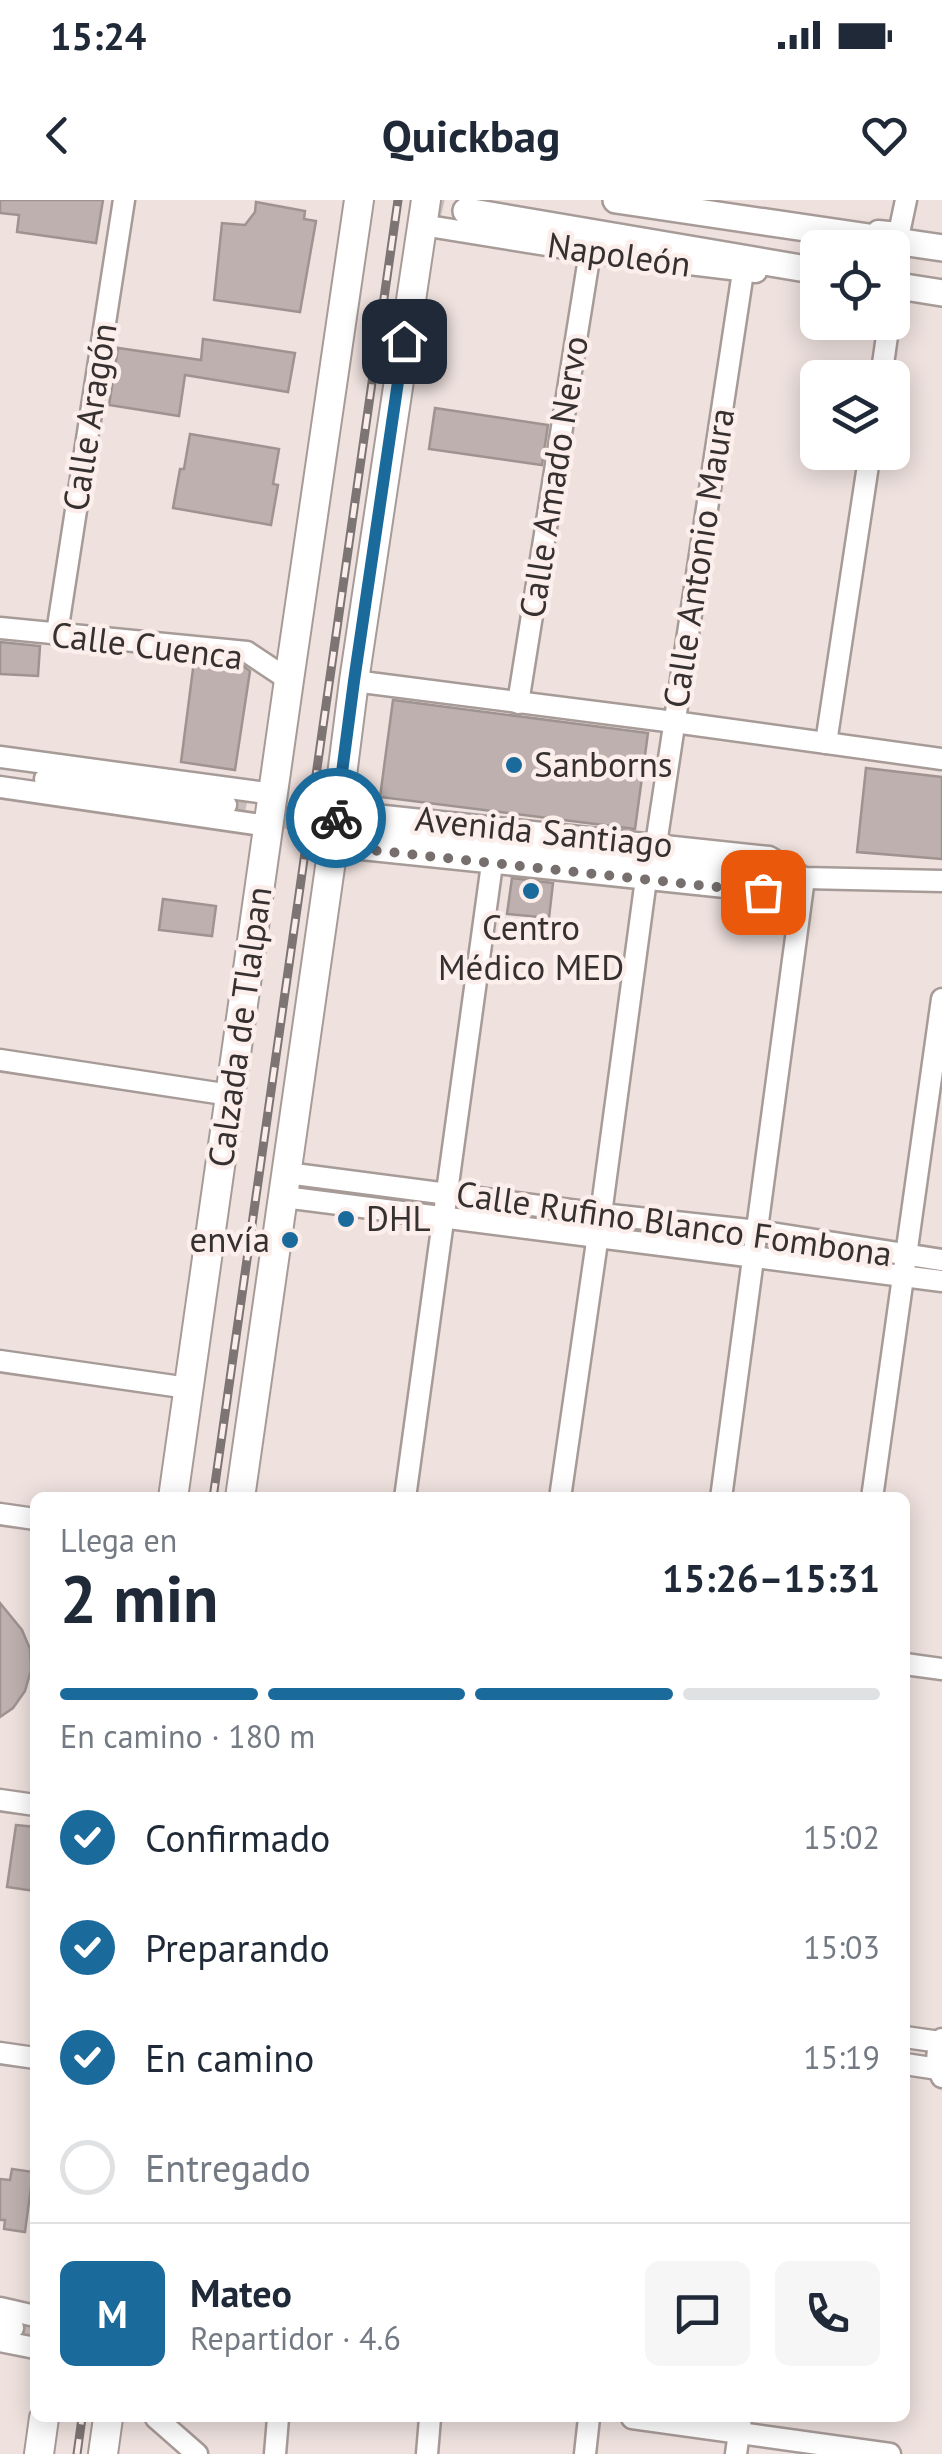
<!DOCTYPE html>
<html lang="es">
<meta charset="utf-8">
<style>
body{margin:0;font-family:"PT Sans",sans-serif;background:#f6f6f7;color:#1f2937;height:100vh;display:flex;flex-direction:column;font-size:38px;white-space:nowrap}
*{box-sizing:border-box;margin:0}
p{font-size:32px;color:#747a83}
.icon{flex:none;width:55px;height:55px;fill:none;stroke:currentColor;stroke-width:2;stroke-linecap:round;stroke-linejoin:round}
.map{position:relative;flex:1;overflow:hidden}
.panel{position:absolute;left:30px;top:1292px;width:880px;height:930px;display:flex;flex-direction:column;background:#fff;border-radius:15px;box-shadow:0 5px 25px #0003}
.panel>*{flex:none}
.controls{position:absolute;left:800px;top:30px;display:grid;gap:20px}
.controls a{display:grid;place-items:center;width:110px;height:110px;border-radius:15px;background:#fff;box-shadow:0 5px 25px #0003;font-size:50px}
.pin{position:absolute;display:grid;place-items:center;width:85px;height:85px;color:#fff;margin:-42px;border-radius:20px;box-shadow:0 5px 15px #0006}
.courier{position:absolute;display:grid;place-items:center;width:100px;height:100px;margin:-50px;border:8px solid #1b6a9c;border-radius:50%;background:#fff;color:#222;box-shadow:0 2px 12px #0007}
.headline em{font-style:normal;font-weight:700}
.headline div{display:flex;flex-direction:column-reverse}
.headline{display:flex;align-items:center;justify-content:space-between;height:170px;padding:0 30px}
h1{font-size:65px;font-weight:700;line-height:75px}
.bar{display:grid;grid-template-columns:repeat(4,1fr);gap:15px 10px;align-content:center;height:120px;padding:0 30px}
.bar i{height:12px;border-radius:8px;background:#e0e1e3}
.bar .on{background:#1b6a9c}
.bar p{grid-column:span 4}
.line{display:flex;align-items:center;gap:25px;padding:0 30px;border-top:2px solid #e0e1e3}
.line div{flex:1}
.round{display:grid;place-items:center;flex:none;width:105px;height:105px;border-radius:15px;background:#f6f6f7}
ol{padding:0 30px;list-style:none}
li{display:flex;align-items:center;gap:30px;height:110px}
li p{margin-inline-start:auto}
li .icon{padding:10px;border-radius:50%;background:#1b6a9c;color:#fff;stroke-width:4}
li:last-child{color:#747a83}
li i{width:55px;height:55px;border:5px solid #e0e1e3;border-radius:50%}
.status{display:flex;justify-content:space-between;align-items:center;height:70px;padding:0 50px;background:#fff;direction:ltr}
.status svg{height:28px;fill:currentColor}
header{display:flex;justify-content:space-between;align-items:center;height:130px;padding:0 30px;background:#fff;font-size:45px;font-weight:700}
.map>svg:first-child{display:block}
.building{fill:#bdb0ae;stroke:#9f9390;stroke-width:2.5}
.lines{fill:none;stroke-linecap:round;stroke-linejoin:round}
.minor-tunnel{stroke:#c9bebb;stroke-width:20;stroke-dasharray:20 10;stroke-linecap:butt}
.major-tunnel{stroke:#c9bebb;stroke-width:25;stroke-dasharray:25 12;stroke-linecap:butt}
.minor-casing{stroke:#a79b98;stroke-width:25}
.major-casing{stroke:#a79b98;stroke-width:30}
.highway-casing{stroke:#a79b98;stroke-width:32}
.minor{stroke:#fff;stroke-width:20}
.major{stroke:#fff;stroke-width:25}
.highway{stroke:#fff;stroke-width:28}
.rail-casing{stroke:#7d7573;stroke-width:9}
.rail{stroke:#fbeeeb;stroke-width:5;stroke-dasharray:15;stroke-linecap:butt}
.done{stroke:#766f6d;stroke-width:10;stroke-dasharray:0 18}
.route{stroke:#1b6a9c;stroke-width:12}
.poi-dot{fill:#1b6a9c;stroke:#fbeeeb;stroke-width:4}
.labels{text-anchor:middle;stroke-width:9;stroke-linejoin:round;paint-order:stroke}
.street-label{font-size:35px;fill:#363130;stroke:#fbeeeb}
.poi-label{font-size:35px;fill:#363130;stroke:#fbeeeb;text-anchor:start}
</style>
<div class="status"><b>15:24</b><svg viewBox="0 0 49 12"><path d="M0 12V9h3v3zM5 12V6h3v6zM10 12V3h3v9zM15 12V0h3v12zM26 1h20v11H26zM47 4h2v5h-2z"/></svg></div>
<header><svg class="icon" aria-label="back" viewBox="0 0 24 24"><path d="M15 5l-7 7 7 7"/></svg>Quickbag<svg class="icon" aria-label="heart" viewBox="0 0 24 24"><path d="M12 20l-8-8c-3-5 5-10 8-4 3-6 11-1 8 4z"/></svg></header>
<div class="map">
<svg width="942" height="2254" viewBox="0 0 942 2254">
<rect width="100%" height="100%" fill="#eee1de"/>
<g class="building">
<path d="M0 0H103L96 43 17 32 19 15 0 13Z"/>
<path d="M256 2 305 11 304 19 316 21 300 112 214 100 222 23 245 25 255 12Z"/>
<path d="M203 139 295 153 288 192 185 175 179 216 109 205 118 148 201 160Z"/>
<path d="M435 208 548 225 542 265 429 249Z"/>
<path d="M190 234 279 249 273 284 278 285 271 325 173 308 180 269H184Z"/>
<path d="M0 442 40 446 38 476 0 474Z"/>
<path d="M194 461 242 465 250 471 235 570 181 562Z"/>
<path d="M393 500 648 533 635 629 380 597Z"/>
<path d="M866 568 942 577V659L857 652Z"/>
<path d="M512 678 553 683 549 718 507 714Z"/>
<path d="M163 699 216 706 212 736 159 730Z"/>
<path d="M0 1403 22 1430 30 1449 31 1470 25 1491 13 1508 0 1517Z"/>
<path d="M16 1625 35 1627V1691L7 1687Z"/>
<path d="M12 1969 33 1972 25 2032 4 2029 5 2020H0V1979L10 1980Z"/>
</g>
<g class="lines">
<g class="minor-tunnel">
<path d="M226 605 314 625 371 634"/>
<path d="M13 2128 35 2131"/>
</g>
<path class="major-tunnel" d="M419 0 466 11"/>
<defs>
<g id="minor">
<path d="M422 25 590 52 756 72"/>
<path d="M878 31 899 33 906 0"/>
<path d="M881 178 889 122"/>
<path d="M0 428 247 452 289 480"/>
<path d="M57 433 124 0"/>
<path d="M354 481 674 522 942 559"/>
<path d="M518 503 590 52"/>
<path d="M826 543 870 252"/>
<path d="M0 557 273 594"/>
<path d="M45 579 226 605"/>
<path d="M0 587 268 626"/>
<path d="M337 611 769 657 798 674"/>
<path d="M371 634 804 678 942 681"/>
<path d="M656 644 743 72"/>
<path d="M333 646 763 691 798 680"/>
<path d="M0 860 230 895"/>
<path d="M287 973 601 1014 758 1031 942 1060"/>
<path d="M284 997 942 1081"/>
<path d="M0 1161 188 1188"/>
<path d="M405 1298 492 664"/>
<path d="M560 1298 601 1014 646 679"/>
<path d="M721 1298 804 678"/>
<path d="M872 1298 942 799"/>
<path d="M0 1314 35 1319"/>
<path d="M905 1464 942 1469"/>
<path d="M0 1600 35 1605"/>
<path d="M905 1837 940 1842"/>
<path d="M942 1839C936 1852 935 1864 942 1877"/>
<path d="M0 1853 35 1858"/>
<path d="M905 1864 938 1869"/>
<path d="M0 2108 35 2116"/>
<path d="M0 2126 13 2128"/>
<path d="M0 2141 35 2148"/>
<path d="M156 2218 197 2254"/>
<path d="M632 2218 890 2254"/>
<path d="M275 2254 278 2218"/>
<path d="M427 2254 430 2218"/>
<path d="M585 2254 589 2218"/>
<path d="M736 2254 741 2218"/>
</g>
<g id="major">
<path d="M616 0 942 48"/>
<path d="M466 11 818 71"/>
<path d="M892 85 942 93"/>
</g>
<g id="highway">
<path d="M173 1298 289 480 359 0"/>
<path d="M240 1298 333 646 354 481 426 0"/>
<path d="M39 2254 44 2218"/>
<path d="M103 2254 108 2218"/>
</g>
</defs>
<use href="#minor" class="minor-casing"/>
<use href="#major" class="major-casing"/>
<use href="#highway" class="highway-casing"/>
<use href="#minor" class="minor"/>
<use href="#major" class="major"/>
<use href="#highway" class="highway"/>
<defs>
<g id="rail">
<path d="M213 1298 398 0"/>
<path d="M77 2254 82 2218"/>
</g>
</defs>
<use href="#rail" class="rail-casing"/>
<use href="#rail" class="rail"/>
</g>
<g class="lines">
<path class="done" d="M336 618 333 646 763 692"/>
<path class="route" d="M336 618 354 481 404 141"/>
</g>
<g class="poi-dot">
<circle cx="514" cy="565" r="10"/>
<circle cx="531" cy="691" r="10"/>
<circle cx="346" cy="1019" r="10"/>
<circle cx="290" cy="1040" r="10"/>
</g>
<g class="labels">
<g class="street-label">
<text transform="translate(619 55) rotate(8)" y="12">Napoleón</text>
<text transform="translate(90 217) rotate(-81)" y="12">Calle Aragón</text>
<text transform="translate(554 277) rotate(-81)" y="12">Calle Amado Nervo</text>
<text transform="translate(699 358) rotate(-81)" y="12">Calle Antonio Maura</text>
<text transform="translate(147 446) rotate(7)" y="12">Calle Cuenca</text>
<text transform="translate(544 632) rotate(6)" y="12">Avenida Santiago</text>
<text transform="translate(240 827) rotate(-82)" y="12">Calzada de Tlalpan</text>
<text transform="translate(674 1024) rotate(8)" y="12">Calle Rufino Blanco Fombona</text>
</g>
<g class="poi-label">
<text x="534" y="577">Sanborns</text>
<text x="531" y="740" text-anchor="middle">Centro<tspan x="531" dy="40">Médico MED</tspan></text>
<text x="366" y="1031">DHL</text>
<text x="270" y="1052" text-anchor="end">envía</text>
</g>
</g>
</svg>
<div class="controls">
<a><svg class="icon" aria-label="locate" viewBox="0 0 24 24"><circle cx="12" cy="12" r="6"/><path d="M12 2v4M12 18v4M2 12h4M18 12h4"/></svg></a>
<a><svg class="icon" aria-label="layers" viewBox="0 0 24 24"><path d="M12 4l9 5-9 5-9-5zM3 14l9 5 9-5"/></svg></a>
</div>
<div class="pin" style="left:763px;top:692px;background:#ea580c"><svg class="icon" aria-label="bag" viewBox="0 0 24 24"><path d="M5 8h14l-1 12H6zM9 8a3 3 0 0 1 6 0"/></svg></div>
<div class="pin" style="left:404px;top:141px;background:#1f2937"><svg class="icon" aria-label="home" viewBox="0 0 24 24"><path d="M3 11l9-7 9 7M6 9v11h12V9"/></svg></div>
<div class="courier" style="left:336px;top:618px"><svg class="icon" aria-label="bike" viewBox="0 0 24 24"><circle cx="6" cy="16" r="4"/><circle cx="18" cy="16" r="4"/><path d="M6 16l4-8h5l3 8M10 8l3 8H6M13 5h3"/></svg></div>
<section class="panel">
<div class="headline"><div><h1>2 min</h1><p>Llega en</p></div><em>15:26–15:31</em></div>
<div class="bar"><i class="on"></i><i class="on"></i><i class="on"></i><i></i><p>En camino · 180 m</p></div>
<ol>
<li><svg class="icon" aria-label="check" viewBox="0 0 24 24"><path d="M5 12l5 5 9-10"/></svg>Confirmado<p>15:02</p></li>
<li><svg class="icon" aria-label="check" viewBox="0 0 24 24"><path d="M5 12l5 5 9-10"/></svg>Preparando<p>15:03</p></li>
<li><svg class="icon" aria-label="check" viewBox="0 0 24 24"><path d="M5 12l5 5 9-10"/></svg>En camino<p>15:19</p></li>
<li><i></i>Entregado</li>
</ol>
<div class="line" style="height:180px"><b class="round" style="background:#1b6a9c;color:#fff">M</b><div><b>Mateo</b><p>Repartidor · 4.6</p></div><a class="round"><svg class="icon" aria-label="chat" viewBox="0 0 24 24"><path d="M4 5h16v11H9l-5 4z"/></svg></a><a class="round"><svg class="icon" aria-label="phone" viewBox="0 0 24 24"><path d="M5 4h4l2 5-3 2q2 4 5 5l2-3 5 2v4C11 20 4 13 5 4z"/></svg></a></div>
</section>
</div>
